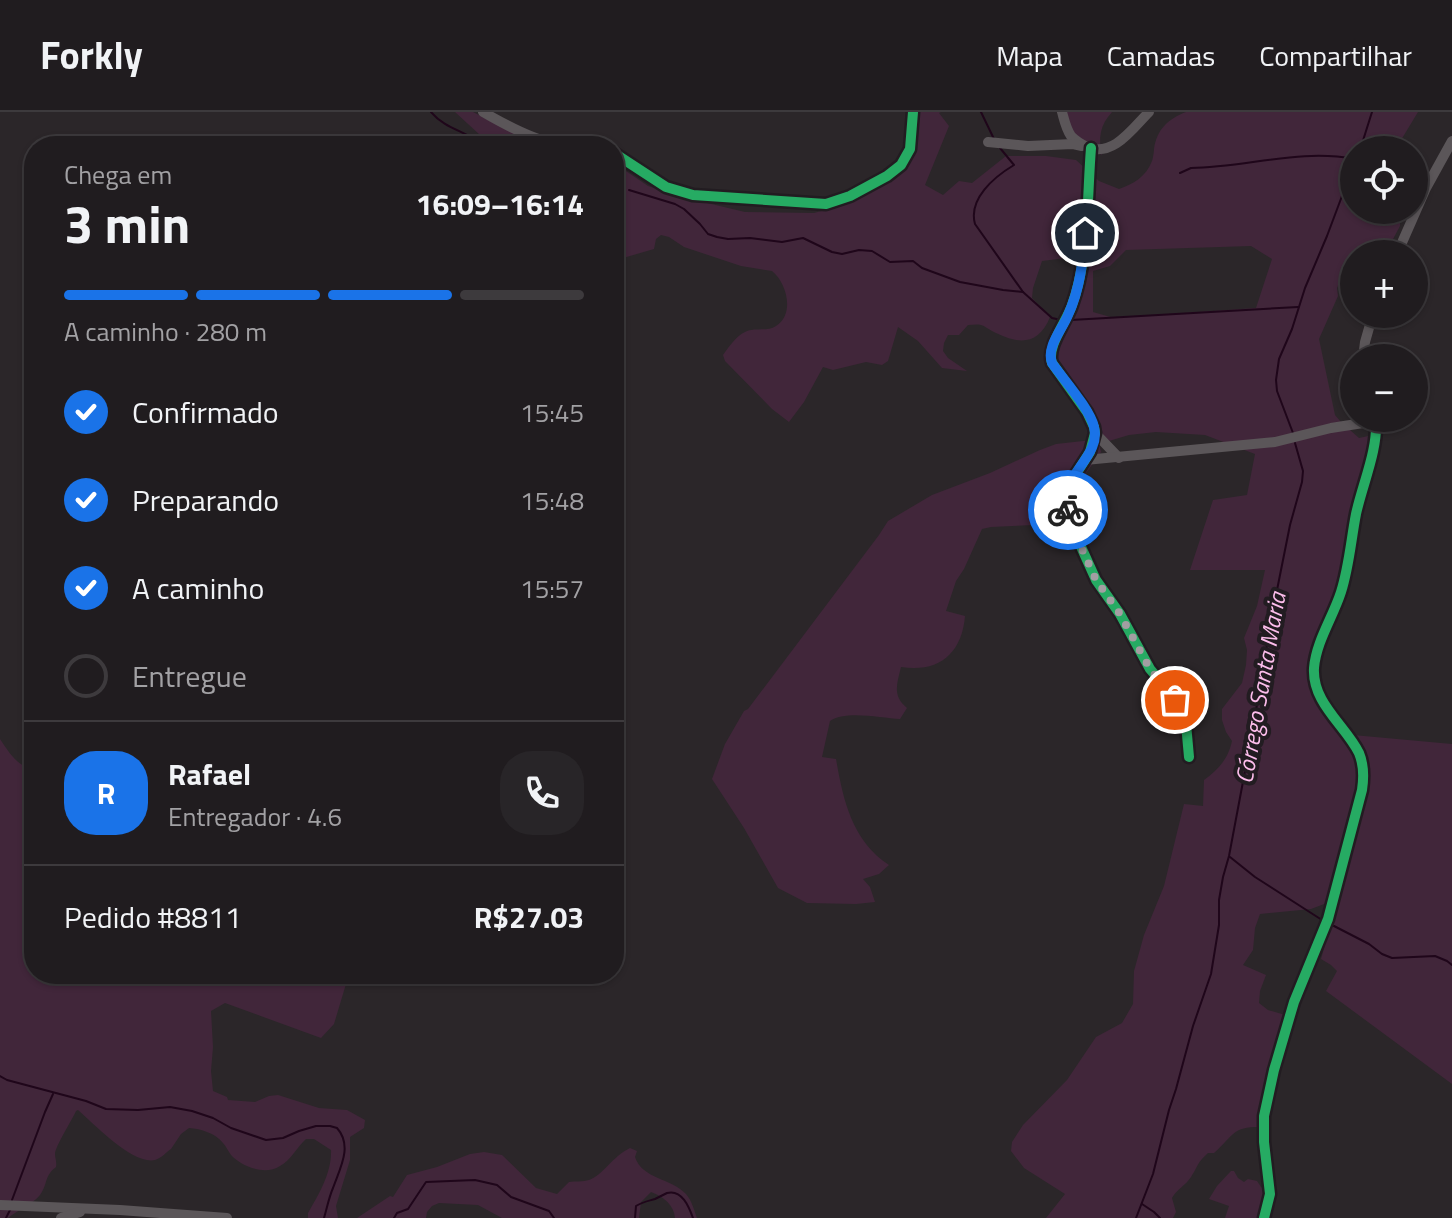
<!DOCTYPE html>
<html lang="pt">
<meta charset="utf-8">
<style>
body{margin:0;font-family:"Titillium Web",sans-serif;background:#282528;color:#f1f3f6;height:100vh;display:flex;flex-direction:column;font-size:30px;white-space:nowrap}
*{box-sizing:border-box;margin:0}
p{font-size:26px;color:#a2a1a4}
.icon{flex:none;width:44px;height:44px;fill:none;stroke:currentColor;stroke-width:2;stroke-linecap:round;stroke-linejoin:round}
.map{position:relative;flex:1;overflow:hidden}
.sheet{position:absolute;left:24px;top:24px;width:600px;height:848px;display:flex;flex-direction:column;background:#201c1f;border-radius:32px;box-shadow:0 2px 6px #0004,0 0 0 2px #3d3a3d}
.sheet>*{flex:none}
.controls{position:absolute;left:1340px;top:24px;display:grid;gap:16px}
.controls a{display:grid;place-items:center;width:88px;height:88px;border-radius:50%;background:#201c1f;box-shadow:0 2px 6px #0004,0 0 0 2px #3d3a3d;font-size:40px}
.pin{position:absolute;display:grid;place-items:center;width:68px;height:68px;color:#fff;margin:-34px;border:4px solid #fff;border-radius:50%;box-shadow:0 2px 8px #0007}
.courier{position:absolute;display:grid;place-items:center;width:80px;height:80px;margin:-40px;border:6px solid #1a73e8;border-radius:50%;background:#fff;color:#222;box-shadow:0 2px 10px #0007}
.headline em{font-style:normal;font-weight:700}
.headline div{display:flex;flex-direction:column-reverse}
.headline{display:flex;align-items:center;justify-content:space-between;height:136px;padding:0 40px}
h1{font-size:52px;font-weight:700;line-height:60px}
.bar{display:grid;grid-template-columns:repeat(4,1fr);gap:12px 8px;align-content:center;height:96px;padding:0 40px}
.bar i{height:10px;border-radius:6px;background:#3d3a3d}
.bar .on{background:#1a73e8}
.bar p{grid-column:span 4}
.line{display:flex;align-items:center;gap:20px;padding:0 40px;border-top:2px solid #3d3a3d}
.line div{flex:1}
.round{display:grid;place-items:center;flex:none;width:84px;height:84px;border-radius:32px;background:#282528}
ol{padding:0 40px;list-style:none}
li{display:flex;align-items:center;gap:24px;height:88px}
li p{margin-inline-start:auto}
li .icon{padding:8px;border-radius:50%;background:#1a73e8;color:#fff;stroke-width:4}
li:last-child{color:#a2a1a4}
li i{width:44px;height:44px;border:4px solid #3d3a3d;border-radius:50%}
header{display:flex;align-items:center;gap:48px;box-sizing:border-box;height:112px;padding:0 40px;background:#201c1f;border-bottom:2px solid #3d3a3d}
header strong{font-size:38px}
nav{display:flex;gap:44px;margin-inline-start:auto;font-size:28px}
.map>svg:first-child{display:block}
.green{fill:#41263a;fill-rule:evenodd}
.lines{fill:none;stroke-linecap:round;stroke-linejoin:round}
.stream{stroke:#1f061a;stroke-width:2}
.minor{stroke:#5b5659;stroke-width:10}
.cycleway-casing{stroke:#221c21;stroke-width:15}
.cycleway{stroke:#26ab63;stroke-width:10}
.done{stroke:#a39ea2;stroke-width:8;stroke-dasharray:0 14.4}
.route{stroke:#1a73e8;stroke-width:10}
.labels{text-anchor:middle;stroke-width:8;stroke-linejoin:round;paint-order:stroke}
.water-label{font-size:24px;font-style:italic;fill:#fcbdeb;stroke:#221c21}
</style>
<header>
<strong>Forkly</strong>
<nav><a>Mapa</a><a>Camadas</a><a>Compartilhar</a></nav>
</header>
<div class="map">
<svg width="1452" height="1106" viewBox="0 0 1452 1106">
<rect width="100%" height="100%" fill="#2b2629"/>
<g class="green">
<path d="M455 0H473L539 34H474L480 23Z"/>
<path d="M916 0H941L939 1 949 14 925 73 943 83 959 69 972 71 1006 44H1046L1076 48 1099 69 1119 77C1133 72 1146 65 1152 49 1153 47 1154 39 1154 37 1157 17 1168 7 1186 0H1418L1395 38H1354V98H1400V114L1385 142H1354V168L1341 167 1337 176 1338 184 1319 227 1335 303 1341 310 1359 326 1382 321 1377 344 1360 386 1346 473 1316 549 1321 581 1353 623 1452 632V972L1326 879 1337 859 1331 853 1321 847 1337 790 1332 789 1311 797 1260 802 1255 816 1253 838 1243 853 1266 863 1260 879 1259 891 1268 898 1292 905 1273 966 1265 1015C1232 1014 1236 1021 1214 1041H1208C1196 1052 1199 1053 1191 1065 1186 1073 1177 1077 1172 1086L1176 1100 1173 1106H1046L1065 1082 1024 1056 1011 1039 1012 1030 1023 1013 1067 968 1096 925 1122 911 1133 892 1134 859 1144 823 1164 774 1184 692 1203 694 1204 668C1219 657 1228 647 1232 629L1226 620 1222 608V597L1242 571 1246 553 1247 538 1244 526 1257 494 1265 458H1190L1213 388 1247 383 1255 342 1205 323 1156 320 1129 323 1099 332 1101 340 1079 371 1073 385 1069 407 1034 413 991 415 982 417 964 457 956 469 946 499 965 504C962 542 938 561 901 555 897 572 892 584 907 596L900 607C882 606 845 598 830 609L822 645 836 647C843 686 851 728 889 753L879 762 863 767 870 775 875 790 856 792 807 791 778 776 744 716 712 667 725 632 744 599 748 597 879 423 888 409 932 383 990 361 1040 338 1056 332 1092 328 1093 315 1051 251 1087 135 1079 134 1066 146 1042 149 1033 176 1032 186 1050 205C1038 235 1017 232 992 219 988 217 985 214 981 213 977 212 972 213 968 213L959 223H948L944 231 943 239 948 246 967 259 942 256 918 229 898 215 888 249 882 253 866 250 833 258 823 255 804 290 789 310 772 297 725 249 723 243C728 236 736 224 745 220 754 215 767 220 776 214 795 202 787 171 772 159L741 154 684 135 669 125 661 123 656 127 654 137 623 146 614 144V51L648 74 682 85 745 100 814 101 844 93 896 64 907 50ZM1251 134 1272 147 1256 196 1114 206 1093 200V159L1110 154 1126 138Z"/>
<path d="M1058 0H1112C1100 13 1098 26 1102 43L1084 33Z"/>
<path d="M0 627C9 640 17 655 34 657V862H349L334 912 321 926 225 891 211 899 213 935 211 959 213 979 227 985 228 988 255 990 269 984 278 983 319 996 347 998 365 1008 364 1016 350 1025V1048L336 1094 338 1106H308V1101C319 1082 332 1060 331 1038L314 1027H306C297 1035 291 1048 280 1054 266 1063 246 1056 234 1046 229 1042 227 1035 223 1031 215 1021 201 1017 189 1016L181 1022 171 1037C166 1040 162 1046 155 1048 133 1053 94 1012 78 998L76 999C72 1008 55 1035 55 1042 55 1046 57 1050 56 1055 44 1064 48 1072 40 1083 33 1092 18 1098 8 1106H0Z"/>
<path d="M630 1036 637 1039 635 1045C642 1067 671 1066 686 1082 692 1089 694 1098 697 1106H675C674 1093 664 1085 651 1080L641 1090 639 1106H502L478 1093 439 1091 432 1094 427 1100 426 1106H357L390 1084 393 1085 407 1063 437 1055 470 1042 484 1040 502 1043 536 1076 557 1082 569 1070C575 1069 583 1070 589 1068 602 1064 613 1044 630 1036Z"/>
<path d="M1231 1059H1234L1238 1066 1244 1070 1248 1067 1257 1069 1261 1075 1272 1084 1268 1106H1225L1229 1094 1209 1087 1217 1074Z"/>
</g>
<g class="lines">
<g class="stream">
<path d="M431 0C446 18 468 19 484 34"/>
<path d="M981 0 994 27"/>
<path d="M1000 36 1014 53C994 65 968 87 975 112L1023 180 1052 206 1061 208"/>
<path d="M1360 38 1372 0"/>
<path d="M1180 61 1191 56C1245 56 1300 36 1354 47"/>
<path d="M614 75H619"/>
<path d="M629 78 675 92 684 97 700 112 708 122 717 125 728 127 750 126 782 130 803 126 832 140 842 142 859 138 872 139 890 150 913 149 922 156 960 170 1003 178 1023 180"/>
<path d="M1071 208 1298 195"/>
<path d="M1293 321 1277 279 1276 268 1279 247 1292 217 1305 176 1327 124 1354 52"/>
<path d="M1230 745 1255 765 1322 808"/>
<path d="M1334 814 1369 832 1382 842 1392 846 1435 844 1447 849 1452 853"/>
<path d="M0 964 7 968 86 989 106 997 138 998 170 995 192 999 213 1006 231 1016 266 1028 283 1026 299 1019 316 1014H330L337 1016C353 1034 340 1056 333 1076 329 1085 327 1096 324 1106"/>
<path d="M12 1088 45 1000 53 982"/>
<path d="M1142 1092 1154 1100 1160 1106"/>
<path d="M6 1106 10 1098"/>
<path d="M394 1106 397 1101 408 1097 426 1070 475 1068 497 1073 511 1085 549 1099 554 1106"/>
<path d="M635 1106 636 1094C642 1090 648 1089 655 1087 659 1085 663 1083 667 1081 682 1077 689 1095 693 1106"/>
<path d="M1136 1106 1153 1062 1169 998 1176 977 1193 914 1211 862 1219 813V788L1223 765 1229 744 1245 659 1255 628 1254 610 1272 503 1290 413 1302 370 1303 359 1295 331"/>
</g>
<g class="minor">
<path d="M483 0C502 11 531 27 553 31 570 33 586 28 603 34"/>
<path d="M1062 0C1064 7 1066 17 1071 24 1075 28 1081 32 1087 35 1113 46 1133 16 1149 0"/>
<path d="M988 30 1028 34 1073 32 1082 34"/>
<path d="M1091 36C1087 85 1089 147 1072 193 1067 209 1046 235 1052 251L1087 300 1094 315 1095 321 1090 340 1072 368 1068 377 1067 393 1073 417 1096 468 1120 502 1150 557 1172 583 1180 595 1186 612 1189 645"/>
<path d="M614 41 666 75 693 83 826 92 850 84 887 64 901 53 910 37 913 0"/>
<path d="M1397 142 1426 76 1452 29"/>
<path d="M1363 246 1365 230 1373 202"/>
<path d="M1095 321 1119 346"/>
<path d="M1085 348 1275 330 1331 316 1376 309"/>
<path d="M0 1093 120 1098 227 1106"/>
<path d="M61 1106 80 1100"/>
<path d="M1264 1106 1270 1082 1264 1030V1004L1274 958 1294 890 1328 807 1362 678C1364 665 1364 653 1359 641 1345 613 1312 591 1314 556 1316 530 1333 505 1341 480 1349 455 1351 428 1356 402 1363 370 1378 339 1376 306"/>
</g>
<defs>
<g id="cycleway">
<path d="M1091 36C1087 85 1089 147 1072 193 1067 209 1046 235 1052 251L1087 300 1094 315 1095 321 1090 340 1072 368 1068 377 1067 393 1073 417 1096 468 1120 502 1150 557 1172 583 1180 595 1186 612 1189 645"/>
<path d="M614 41 666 75 693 83 826 92 850 84 887 64 901 53 910 37 913 0"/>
<path d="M1264 1106 1270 1082 1264 1030V1004L1274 958 1294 890 1328 807 1362 678C1364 665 1364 653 1359 641 1345 613 1312 591 1314 556 1316 530 1333 505 1341 480 1349 455 1351 428 1356 402 1363 370 1378 339 1376 306"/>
</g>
</defs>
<use href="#cycleway" class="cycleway-casing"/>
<use href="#cycleway" class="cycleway"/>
</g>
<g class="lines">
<path class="done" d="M1068 398 1073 417 1096 468 1120 502 1150 557 1175 588"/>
<path class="route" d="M1068 398C1067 389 1067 381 1070 372 1077 354 1100 337 1094 315 1090 297 1063 267 1052 251 1046 235 1062 218 1068 203 1080 177 1083 149 1085 121"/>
</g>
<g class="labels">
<g class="water-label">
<text transform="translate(1261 576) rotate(-80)" y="8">Córrego Santa Maria</text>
</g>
</g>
</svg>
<div class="controls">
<a><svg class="icon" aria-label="locate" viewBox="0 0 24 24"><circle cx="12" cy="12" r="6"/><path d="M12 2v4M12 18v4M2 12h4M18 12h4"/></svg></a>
<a>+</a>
<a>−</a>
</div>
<div class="pin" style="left:1175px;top:588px;background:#ea580c"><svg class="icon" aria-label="bag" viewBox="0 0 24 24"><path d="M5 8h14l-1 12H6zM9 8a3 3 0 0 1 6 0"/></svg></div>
<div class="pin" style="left:1085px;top:121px;background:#1f2937"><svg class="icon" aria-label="home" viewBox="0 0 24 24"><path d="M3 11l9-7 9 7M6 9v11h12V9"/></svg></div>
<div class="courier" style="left:1068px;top:398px"><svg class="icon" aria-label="bike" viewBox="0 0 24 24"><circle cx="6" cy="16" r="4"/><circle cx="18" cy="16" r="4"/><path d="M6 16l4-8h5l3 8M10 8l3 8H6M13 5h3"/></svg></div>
<section class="sheet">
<div class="headline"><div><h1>3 min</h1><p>Chega em</p></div><em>16:09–16:14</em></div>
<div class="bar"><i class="on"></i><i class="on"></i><i class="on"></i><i></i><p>A caminho · 280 m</p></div>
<ol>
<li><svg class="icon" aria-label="check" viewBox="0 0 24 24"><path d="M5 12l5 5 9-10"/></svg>Confirmado<p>15:45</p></li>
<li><svg class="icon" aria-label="check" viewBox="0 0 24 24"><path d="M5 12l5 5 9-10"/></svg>Preparando<p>15:48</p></li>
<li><svg class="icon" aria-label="check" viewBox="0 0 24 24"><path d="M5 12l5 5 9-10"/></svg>A caminho<p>15:57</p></li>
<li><i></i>Entregue</li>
</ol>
<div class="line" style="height:144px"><b class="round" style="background:#1a73e8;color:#fff">R</b><div><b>Rafael</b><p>Entregador · 4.6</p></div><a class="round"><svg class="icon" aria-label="phone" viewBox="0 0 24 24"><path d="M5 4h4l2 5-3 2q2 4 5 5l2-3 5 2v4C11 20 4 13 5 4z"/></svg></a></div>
<div class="line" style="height:104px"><div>Pedido #8811</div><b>R$27.03</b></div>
</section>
</div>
